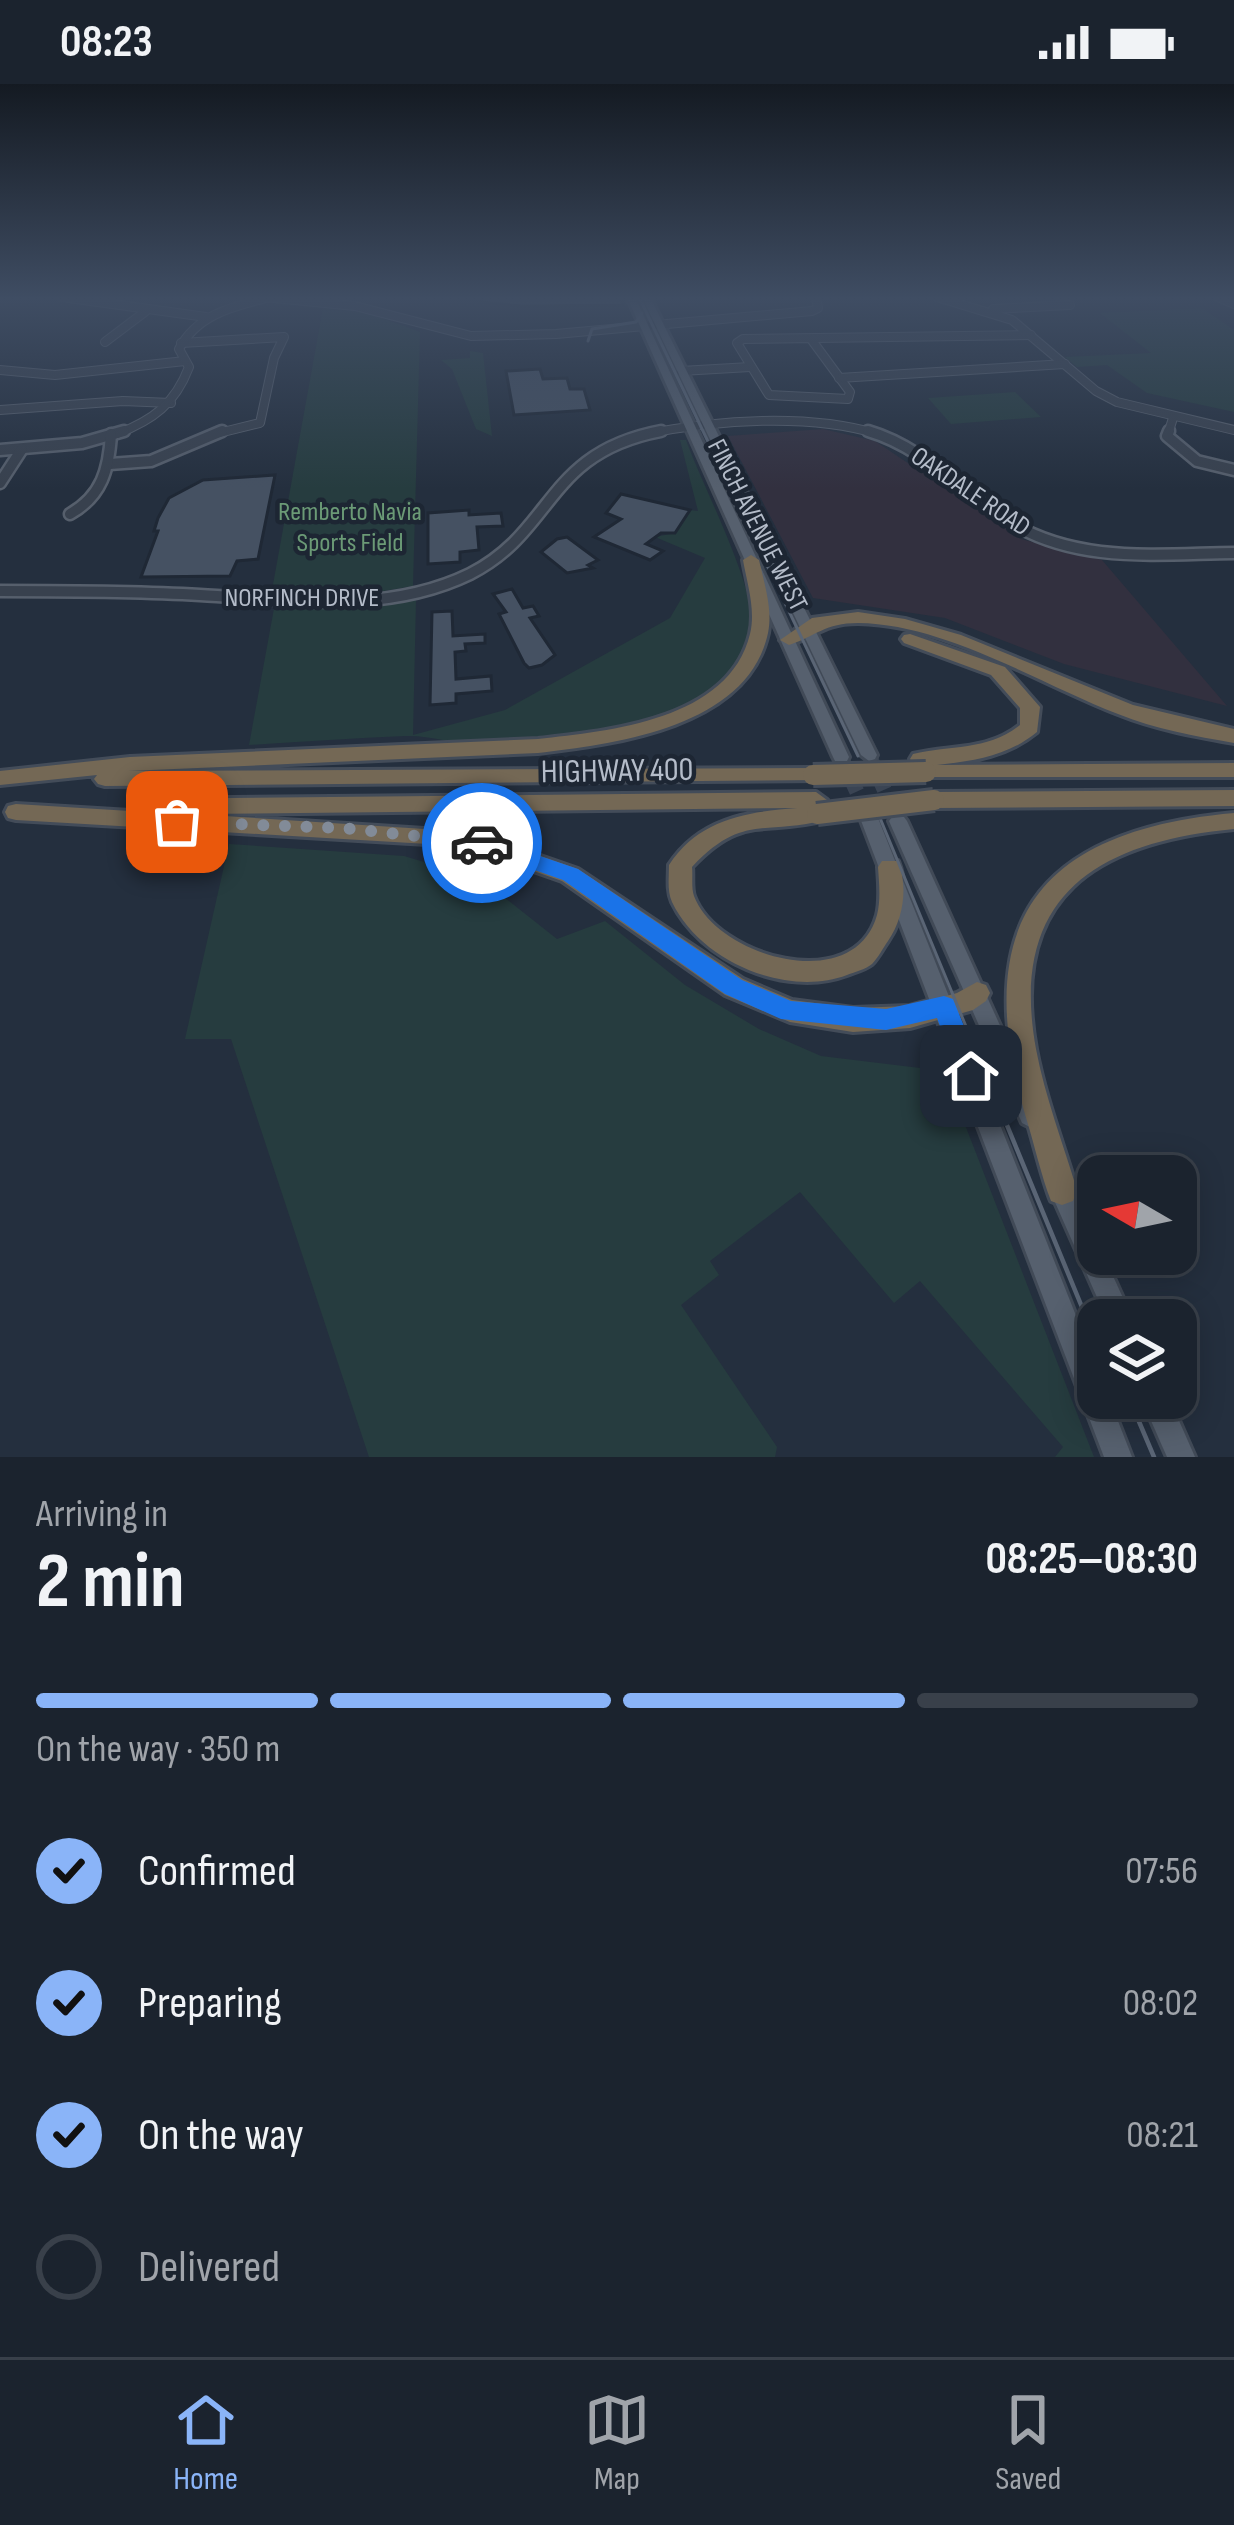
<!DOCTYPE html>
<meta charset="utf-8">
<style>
body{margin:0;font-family:"Sofia Sans Condensed",sans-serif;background:#242b36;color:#f1f3f6;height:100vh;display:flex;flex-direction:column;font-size:45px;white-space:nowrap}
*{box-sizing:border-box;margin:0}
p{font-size:39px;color:#a0a4aa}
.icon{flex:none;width:66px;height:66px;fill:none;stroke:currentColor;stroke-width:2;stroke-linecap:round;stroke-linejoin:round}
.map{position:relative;height:1373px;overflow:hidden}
.panel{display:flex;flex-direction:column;background:#1b232e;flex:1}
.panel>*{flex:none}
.needle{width:78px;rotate:279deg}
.controls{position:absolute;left:1077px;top:1071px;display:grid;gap:24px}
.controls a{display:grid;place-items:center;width:120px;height:120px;border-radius:24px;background:#1b232e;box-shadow:0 6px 30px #0003,0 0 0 3px #39404a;font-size:60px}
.pin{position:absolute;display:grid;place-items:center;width:102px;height:102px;color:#fff;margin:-51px;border-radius:24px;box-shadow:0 6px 18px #0006}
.courier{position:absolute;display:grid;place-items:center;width:120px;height:120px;margin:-60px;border:9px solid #1a73e8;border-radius:50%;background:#fff;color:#222;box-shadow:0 3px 15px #0007}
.overview em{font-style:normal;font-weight:700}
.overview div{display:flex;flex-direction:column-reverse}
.overview{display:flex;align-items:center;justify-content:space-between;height:204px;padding:0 36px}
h1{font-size:78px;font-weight:700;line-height:90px}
.bar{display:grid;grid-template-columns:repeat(4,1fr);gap:18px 12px;align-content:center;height:144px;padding:0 36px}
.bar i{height:15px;border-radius:9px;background:#39404a}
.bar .selected{background:#8ab4f8}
.bar p{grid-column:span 4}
ol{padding:0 36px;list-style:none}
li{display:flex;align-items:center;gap:36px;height:132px}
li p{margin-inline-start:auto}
li .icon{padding:12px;border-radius:50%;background:#8ab4f8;color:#111;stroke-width:4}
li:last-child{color:#a0a4aa}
li i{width:66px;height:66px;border:6px solid #39404a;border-radius:50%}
.status{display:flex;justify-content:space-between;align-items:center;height:84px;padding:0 60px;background:#1b232e;direction:ltr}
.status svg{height:33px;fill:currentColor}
.dock{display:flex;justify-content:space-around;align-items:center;height:168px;border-top:3px solid #39404a;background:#1b232e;font-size:33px;color:#a0a4aa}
.dock a{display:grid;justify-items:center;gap:6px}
.dock .selected{color:#8ab4f8}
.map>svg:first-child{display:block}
.medical{fill:#32303f}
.green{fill:#263c3f}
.building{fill:#455162;stroke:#1f2835;stroke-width:3}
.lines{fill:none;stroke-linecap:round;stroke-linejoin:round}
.major-tunnel{stroke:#3a4453;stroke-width:15;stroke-dasharray:15 8;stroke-linecap:butt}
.minor-far1-casing{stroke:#565f6c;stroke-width:10}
.minor-casing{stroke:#565f6c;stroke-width:15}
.major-casing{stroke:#414a57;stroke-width:6}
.highway-casing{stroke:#434c59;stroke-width:6}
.minor-far1{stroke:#38414e;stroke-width:8}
.minor{stroke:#38414e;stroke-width:10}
.major{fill:#56606e;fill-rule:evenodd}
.highway{fill:#746855;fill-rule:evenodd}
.tram-far1{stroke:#5a6575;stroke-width:3}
.tram{stroke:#5a6575;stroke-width:4.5}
.highway-bridge-casing{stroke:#434c59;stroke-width:26;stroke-linecap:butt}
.highway-bridge{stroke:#746855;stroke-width:20}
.route{fill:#1a73e8}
.done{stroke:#828b98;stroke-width:12;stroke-dasharray:0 21.6}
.labels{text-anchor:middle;stroke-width:9;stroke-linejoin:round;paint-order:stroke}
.far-street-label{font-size:27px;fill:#b4bcc9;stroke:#1d2633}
.far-park-label{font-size:27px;fill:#6b9a76;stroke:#1d2633}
.street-label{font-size:33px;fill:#b4bcc9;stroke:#1d2633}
</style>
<div class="status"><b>08:23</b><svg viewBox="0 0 49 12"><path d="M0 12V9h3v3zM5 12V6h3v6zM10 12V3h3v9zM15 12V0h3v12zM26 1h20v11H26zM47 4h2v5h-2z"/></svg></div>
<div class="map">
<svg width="1234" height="1373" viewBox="0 0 1234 1373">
<rect width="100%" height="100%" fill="#242f3e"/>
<path class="medical" d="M823 345 875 357 1021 455 1102 476 1227 622 1064 580 945 534 813 514 728 352Z"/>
<g class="green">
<path d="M323 224 365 228 420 248 413 502 366 510 272 506Z"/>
<path d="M1202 224 1234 246V328L1147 309 1107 281 1077 283 1065 273 1151 269 1100 229Z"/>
<path d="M470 267 483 269 492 352 476 345 452 285 441 276 470 274Z"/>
<path d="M1015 308 1041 333 951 340 928 314Z"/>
<path d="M680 356H686C703 403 754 499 753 545 750 641 547 659 477 660 453 660 429 651 405 652 353 654 301 658 249 661L275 519 360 523 416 516 413 651 505 626 670 534 705 474 655 453 675 449 690 426 698 427Z"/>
<path d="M229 760 404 772 481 795 557 855 605 837 685 901 759 945 821 972 920 984 955 1015 1094 1373H1055L1063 1363 920 1197 894 1219 800 1108 710 1177 719 1191 681 1221 777 1363 775 1373H369L231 955H185Z"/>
</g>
<g class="building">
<path d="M481 213H620L623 221 522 222 481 218Z"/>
<path d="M540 285 543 295 567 294 570 305H584L590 326 514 331 506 287Z"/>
<path d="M275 391 258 475 237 477 230 492 141 493 158 447H154L158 434 169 414 203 396Z"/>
<path d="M621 410 690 426 675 449H661L646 460 663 467 650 476 594 453 621 435 606 429Z"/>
<path d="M469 426V431L501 429 503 442 477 443 479 466 460 468V478L428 480V429Z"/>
<path d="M567 453 598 476 588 481 593 484 567 489 541 468 557 455Z"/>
<path d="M512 505 523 524 533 522 539 532 530 534 555 571 542 581 529 584 524 579 499 530 506 528 493 510Z"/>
<path d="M452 527 453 552 485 550V559L465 560 466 567 455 568 456 595 491 592 492 607 456 610V619L430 621 432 528Z"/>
</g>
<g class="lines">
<g class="major-tunnel">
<path d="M869 671 898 737"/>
<path d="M841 673 868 732"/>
</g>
<defs>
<g id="minor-far1">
<path d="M62 213 206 233"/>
<path d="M264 213 355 222 471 252 556 250 812 227 818 224 816 213"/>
<path d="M937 213 1012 236 1096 307 1117 318 1234 346"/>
<path d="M1218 213 1234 220"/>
<path d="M993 225 1070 221"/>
<path d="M811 255 850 308 848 315 769 311 737 259 743 255 1031 251"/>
<path d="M105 258 146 227"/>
<path d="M181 259 284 253 274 274 260 339 215 350"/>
<path d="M0 286 55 291 185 277"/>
<path d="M681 287 750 283"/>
<path d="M839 294 1065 280"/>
<path d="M0 326 123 317 171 319"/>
<path d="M117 350C153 336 175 320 189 283L179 265C197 231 231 223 266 214"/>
<path d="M645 350C718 336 807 329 878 350"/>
<path d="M1168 350 1173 334"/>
</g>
<g id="minor">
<path d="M868 347C923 363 961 407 1008 437 1077 480 1156 470 1234 469"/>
<path d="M1169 347 1167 352 1197 377 1234 386"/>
<path d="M0 366 82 359 124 347"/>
<path d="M110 380 151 377 222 347"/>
<path d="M0 399 22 365"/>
<path d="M70 430C102 412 109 385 111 350"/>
<path d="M0 507C67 507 134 507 200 511 290 516 386 531 470 490 555 447 545 369 661 347"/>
</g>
<g id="major">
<path d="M627 213H635L849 673 847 677H835L833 673Z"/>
<path d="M642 213H650L877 671 875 675 869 677 861 671Z"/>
<path d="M869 728 875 730 878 734 1098 1287V1314H1109L1132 1373H1104L860 734 863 730Z"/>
<path d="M898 731 904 733 907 737 1038 1025 1041 1032 1038 1039 1030 1043 1022 1039 889 737 892 733Z"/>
<path d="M1059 1088 1067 1092 1098 1159V1170H1103L1133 1236H1107L1047 1100 1051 1092Z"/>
<path d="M1141 1314H1169L1195 1373H1167Z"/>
</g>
<g id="highway">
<path d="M751 471 759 476C764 499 773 525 768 549 748 643 616 660 538 669L128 687 813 684 824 691 820 696 105 702 98 700 94 695 97 691 0 701V687L130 673 538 655C610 647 729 636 750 550 756 526 747 499 743 476Z"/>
<path d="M858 528 905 535 961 551 1133 621 1234 645V659C1195 652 1155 645 1118 630 1038 599 945 540 858 539 825 539 816 552 789 561L780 556 812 534Z"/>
<path d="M910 550 1005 583 1040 623 1037 648C1008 672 974 677 937 681L1234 679V693H919L915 688 921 682 913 680 910 675 913 670C951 661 988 667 1020 641V624L991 591 904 559 901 555 904 551Z"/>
<path d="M1234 706V722L934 724 923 716 934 708Z"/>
<path d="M816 708 827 716 819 723 828 730 825 736C763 752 743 729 692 783 693 791 691 804 694 812 716 872 854 913 877 831 881 816 879 798 878 783L882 777H898C908 802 904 834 888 857 883 864 878 874 872 880 866 885 855 888 847 891 786 914 700 877 672 818 667 807 669 793 669 781 699 735 746 728 797 724L194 730 471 748 578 785 743 895 792 916 853 924 910 922 957 909 977 898 986 901 990 909 986 917 973 926 910 944 853 948 790 938 725 911 562 797 462 762 16 736 8 734 5 728 8 722 16 720 130 727 131 717 139 715Z"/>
<path d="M1234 729V745C1097 758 1008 812 1036 965 1045 1013 1063 1059 1077 1106L1073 1117 1062 1121 1051 1117C1041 1091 1035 1063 1027 1037 969 843 1033 747 1234 729Z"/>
</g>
</defs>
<use href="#minor-far1" class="minor-far1-casing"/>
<use href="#minor" class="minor-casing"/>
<use href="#major" class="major-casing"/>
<use href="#highway" class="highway-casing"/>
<use href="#minor-far1" class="minor-far1"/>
<use href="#minor" class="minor"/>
<use href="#major" class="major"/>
<use href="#highway" class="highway"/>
<g class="tram-far1">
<path d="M639 213 858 672"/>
<path d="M588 257 592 245 636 238 642 229"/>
<path d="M880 734 998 1020"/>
</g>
<g class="tram">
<path d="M997 1017 1098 1262"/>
<path d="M1129 1314 1154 1373"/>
</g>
<defs>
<g id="highway-bridge">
<path d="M813 691 926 688"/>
<path d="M817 730 934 716"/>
</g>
</defs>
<use href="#highway-bridge" class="highway-bridge-casing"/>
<use href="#highway-bridge" class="highway-bridge"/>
</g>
<linearGradient id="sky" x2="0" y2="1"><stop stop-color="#141a22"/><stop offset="0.53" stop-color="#3f4d63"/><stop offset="1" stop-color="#3f4d63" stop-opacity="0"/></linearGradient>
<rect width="1234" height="405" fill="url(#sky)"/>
<path class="route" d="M482 752 578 785 742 896 791 917 886 925 944 912 953 915 984 992 980 1000H962L937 934 886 946 781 935 725 910 563 796 474 765V754Z"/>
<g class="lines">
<path class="done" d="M177 738 342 744 482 759"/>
</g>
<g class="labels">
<g class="far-street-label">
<text transform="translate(971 407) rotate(34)" y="9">OAKDALE ROAD</text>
<text transform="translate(758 441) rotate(63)" y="9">FINCH AVENUE WEST</text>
<text x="302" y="522">NORFINCH DRIVE</text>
</g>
<g class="far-park-label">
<text x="350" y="436">Remberto Navia<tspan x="350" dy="31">Sports Field</tspan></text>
</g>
<g class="street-label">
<text transform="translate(617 685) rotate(-1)" y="12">HIGHWAY 400</text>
</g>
</g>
</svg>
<div class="controls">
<a><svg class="needle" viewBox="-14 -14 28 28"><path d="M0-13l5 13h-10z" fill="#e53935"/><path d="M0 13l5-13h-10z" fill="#a0a4aa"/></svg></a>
<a><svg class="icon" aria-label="layers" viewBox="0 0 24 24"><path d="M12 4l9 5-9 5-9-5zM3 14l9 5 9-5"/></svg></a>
</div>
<div class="pin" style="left:177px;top:738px;background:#ea580c"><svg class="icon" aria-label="bag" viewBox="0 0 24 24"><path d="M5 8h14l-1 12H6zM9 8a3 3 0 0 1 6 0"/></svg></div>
<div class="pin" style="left:971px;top:992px;background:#1f2937"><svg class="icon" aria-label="home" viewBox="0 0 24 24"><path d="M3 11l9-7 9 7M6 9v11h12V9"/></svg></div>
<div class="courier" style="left:482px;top:759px"><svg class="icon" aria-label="car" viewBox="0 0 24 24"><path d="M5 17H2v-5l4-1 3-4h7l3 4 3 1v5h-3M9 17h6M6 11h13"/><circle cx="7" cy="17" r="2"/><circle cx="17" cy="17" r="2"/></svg></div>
</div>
<section class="panel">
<div class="overview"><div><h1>2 min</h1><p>Arriving in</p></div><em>08:25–08:30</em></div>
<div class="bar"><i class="selected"></i><i class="selected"></i><i class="selected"></i><i></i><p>On the way · 350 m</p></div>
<ol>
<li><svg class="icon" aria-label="check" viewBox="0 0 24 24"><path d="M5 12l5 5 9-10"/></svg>Confirmed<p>07:56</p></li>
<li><svg class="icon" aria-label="check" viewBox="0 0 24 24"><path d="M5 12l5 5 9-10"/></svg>Preparing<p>08:02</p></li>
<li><svg class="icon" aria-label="check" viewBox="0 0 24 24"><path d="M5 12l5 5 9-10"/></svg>On the way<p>08:21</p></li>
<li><i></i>Delivered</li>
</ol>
</section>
<nav class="dock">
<a class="selected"><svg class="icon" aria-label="home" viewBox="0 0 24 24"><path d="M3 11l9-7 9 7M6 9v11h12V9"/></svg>Home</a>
<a><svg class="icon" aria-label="map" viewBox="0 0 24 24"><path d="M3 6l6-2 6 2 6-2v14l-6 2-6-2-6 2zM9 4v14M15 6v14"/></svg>Map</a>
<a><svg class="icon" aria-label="saved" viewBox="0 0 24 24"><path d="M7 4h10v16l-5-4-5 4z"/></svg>Saved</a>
</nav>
